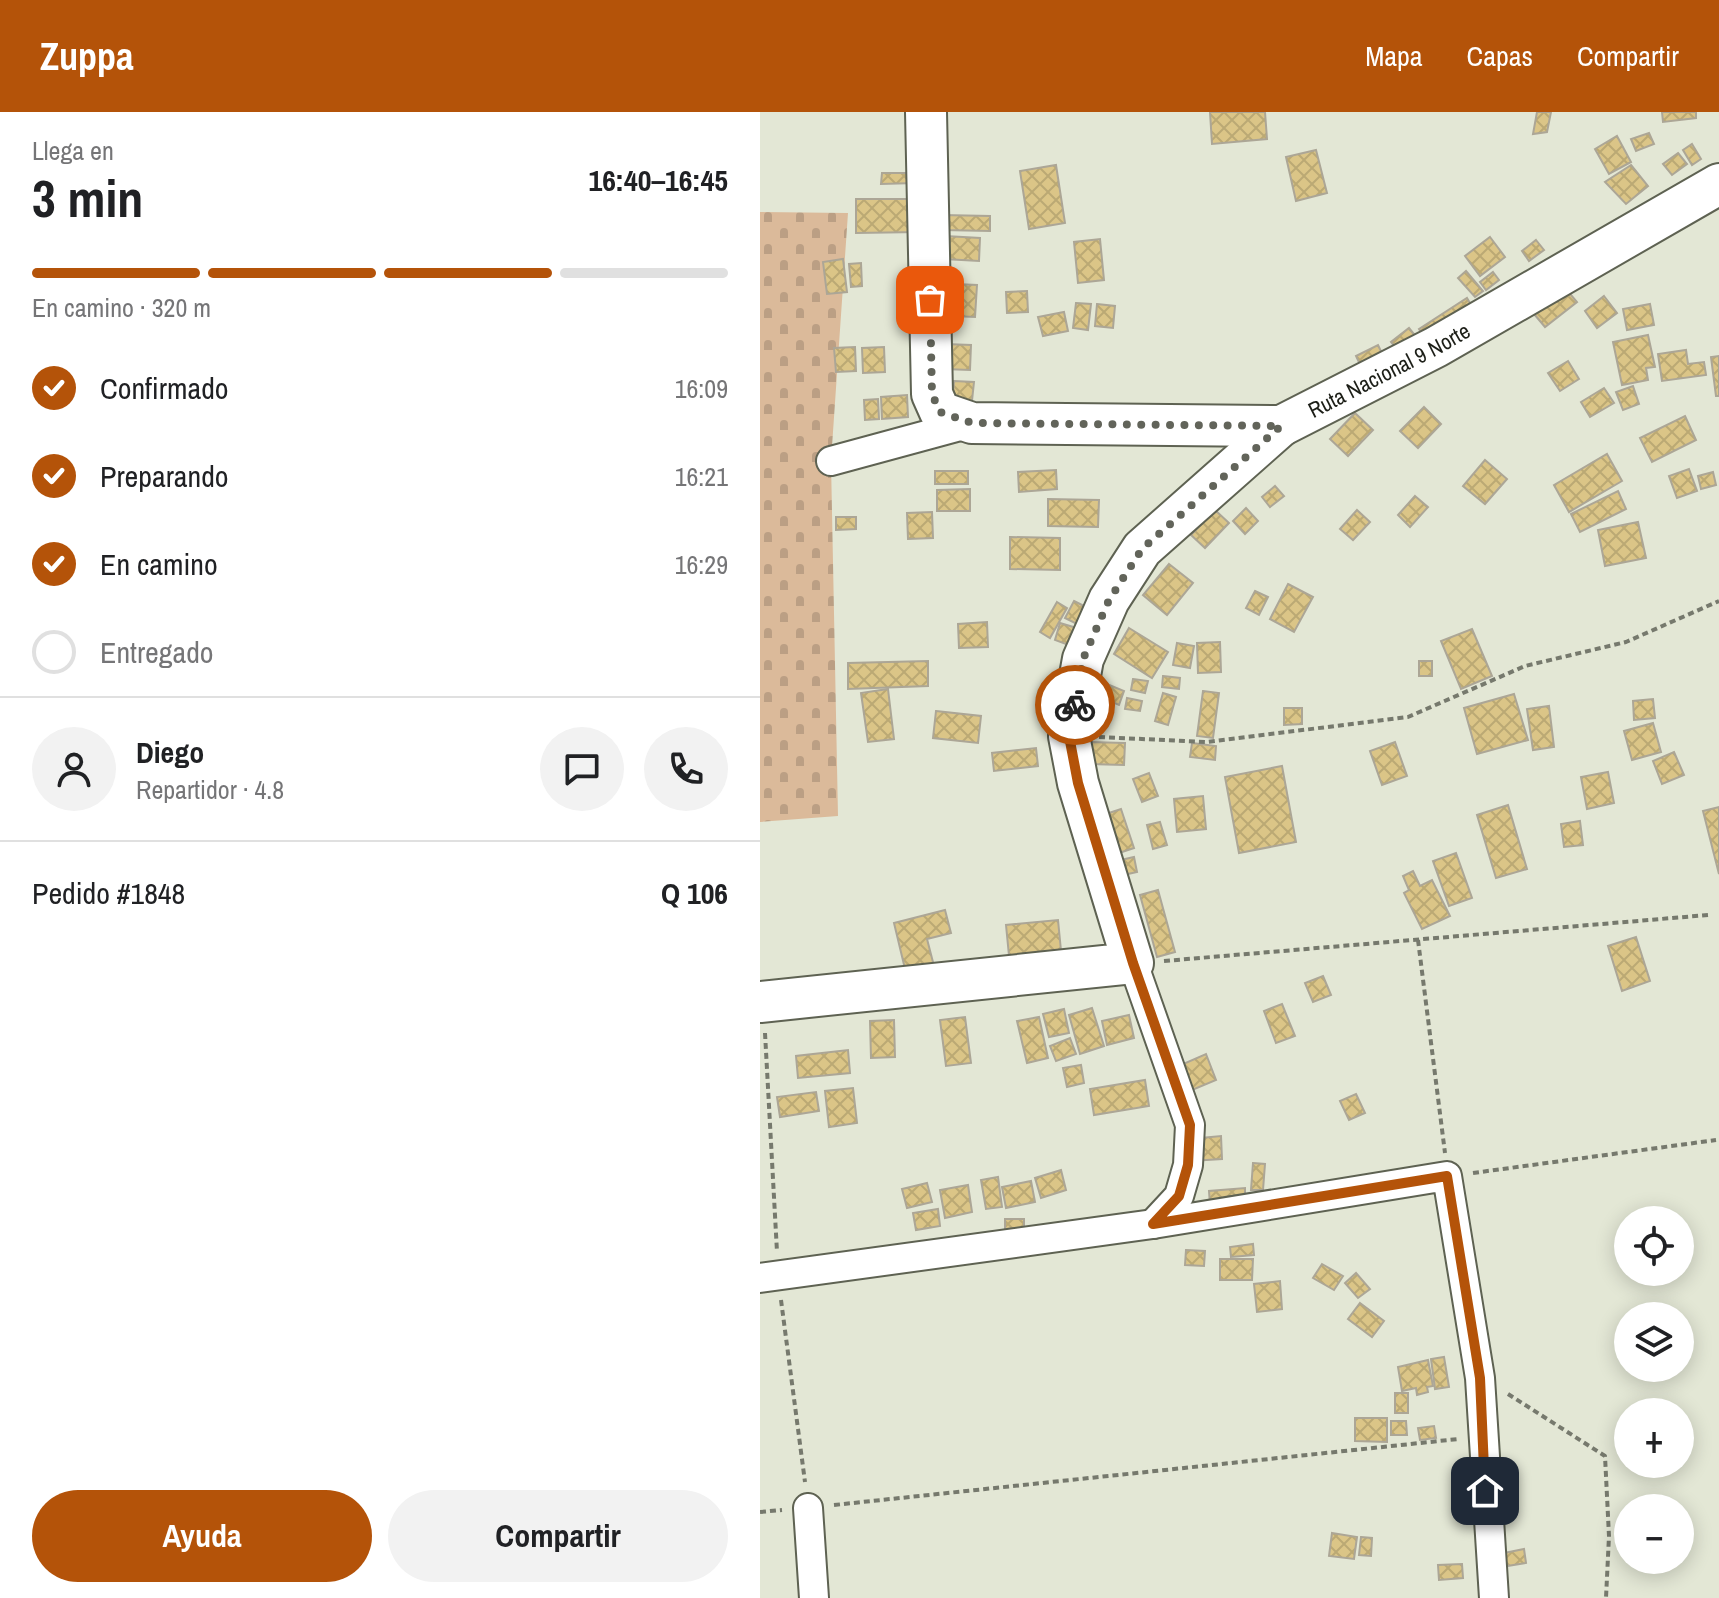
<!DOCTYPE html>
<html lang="es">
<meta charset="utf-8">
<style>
body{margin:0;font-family:"Archivo Narrow",sans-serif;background:#f2f2f2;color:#202124;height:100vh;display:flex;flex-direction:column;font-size:30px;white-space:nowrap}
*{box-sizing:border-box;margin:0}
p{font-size:26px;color:#757577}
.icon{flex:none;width:44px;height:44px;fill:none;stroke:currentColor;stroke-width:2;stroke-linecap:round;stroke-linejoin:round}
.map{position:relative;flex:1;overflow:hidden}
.sheet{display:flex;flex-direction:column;background:#fff;width:760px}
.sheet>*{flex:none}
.fabs{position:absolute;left:854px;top:1094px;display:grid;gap:16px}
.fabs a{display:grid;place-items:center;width:80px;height:80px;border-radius:50%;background:#fff;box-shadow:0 4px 20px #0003;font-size:40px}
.pin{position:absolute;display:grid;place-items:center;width:68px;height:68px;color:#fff;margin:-34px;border-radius:16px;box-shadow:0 4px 12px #0006}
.courier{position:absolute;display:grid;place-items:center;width:80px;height:80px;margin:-40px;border:6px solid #b45309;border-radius:50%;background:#fff;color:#222;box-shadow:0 2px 10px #0007}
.overview em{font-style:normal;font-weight:700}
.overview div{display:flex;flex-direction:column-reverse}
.overview{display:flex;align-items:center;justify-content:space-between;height:136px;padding:0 32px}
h1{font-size:52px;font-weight:700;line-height:60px}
.bar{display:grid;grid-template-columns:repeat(4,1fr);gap:12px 8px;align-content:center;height:96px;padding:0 32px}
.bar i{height:10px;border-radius:6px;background:#e0e0e0}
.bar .active{background:#b45309}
.bar p{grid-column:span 4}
.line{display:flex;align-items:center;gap:20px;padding:0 32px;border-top:2px solid #e0e0e0}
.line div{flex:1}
.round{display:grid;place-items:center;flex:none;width:84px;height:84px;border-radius:42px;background:#f2f2f2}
ol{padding:0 32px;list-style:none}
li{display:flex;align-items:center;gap:24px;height:88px}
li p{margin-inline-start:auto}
li .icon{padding:8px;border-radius:50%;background:#b45309;color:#fff;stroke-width:4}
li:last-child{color:#757577}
li i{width:44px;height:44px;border:4px solid #e0e0e0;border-radius:50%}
.button{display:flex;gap:16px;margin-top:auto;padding:16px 32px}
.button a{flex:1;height:92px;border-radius:48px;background:#b45309;color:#fff;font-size:32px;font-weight:700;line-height:92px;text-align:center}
.button a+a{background:#f2f2f2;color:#202124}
header{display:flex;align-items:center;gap:48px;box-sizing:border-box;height:112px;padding:0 40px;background:#b45309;color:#fff}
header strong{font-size:38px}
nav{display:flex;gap:44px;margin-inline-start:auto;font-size:28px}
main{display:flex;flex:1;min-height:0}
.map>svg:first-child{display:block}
.cemetery{fill:url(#cemetery-stones)}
.building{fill:url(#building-cross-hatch);stroke:#aca696;stroke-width:2}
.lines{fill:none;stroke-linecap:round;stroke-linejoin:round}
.street-casing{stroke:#5e6252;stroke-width:32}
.secondary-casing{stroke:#5e6252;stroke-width:44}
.path{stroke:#76796d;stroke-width:4;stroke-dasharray:6 4;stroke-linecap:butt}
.street{stroke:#fff;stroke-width:28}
.secondary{stroke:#fff;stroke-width:40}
.done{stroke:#62645a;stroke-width:8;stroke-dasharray:0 14.4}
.route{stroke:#b45309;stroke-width:10}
.labels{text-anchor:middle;stroke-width:6;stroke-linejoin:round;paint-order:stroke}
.street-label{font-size:22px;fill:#1c1e17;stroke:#fff}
</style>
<header>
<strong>Zuppa</strong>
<nav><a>Mapa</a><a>Capas</a><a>Compartir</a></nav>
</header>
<main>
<section class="sheet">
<div class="overview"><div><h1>3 min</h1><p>Llega en</p></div><em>16:40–16:45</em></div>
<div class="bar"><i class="active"></i><i class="active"></i><i class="active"></i><i></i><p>En camino · 320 m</p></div>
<ol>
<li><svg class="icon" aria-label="check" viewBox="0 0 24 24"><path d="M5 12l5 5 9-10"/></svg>Confirmado<p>16:09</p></li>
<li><svg class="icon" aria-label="check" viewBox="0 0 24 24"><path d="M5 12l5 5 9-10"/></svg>Preparando<p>16:21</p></li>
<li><svg class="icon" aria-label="check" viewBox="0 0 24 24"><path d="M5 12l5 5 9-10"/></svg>En camino<p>16:29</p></li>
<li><i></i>Entregado</li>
</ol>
<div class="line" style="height:144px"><a class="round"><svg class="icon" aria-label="person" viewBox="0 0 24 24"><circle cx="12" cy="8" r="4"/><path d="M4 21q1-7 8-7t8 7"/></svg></a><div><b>Diego</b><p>Repartidor · 4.8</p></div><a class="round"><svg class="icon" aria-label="chat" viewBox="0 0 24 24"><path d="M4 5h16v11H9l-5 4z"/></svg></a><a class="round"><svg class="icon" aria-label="phone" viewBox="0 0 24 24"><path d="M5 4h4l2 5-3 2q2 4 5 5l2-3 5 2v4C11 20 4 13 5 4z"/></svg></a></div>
<div class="line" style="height:104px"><div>Pedido #1848</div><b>Q 106</b></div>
<div class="button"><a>Ayuda</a><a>Compartir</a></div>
</section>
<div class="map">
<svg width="959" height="1486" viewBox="0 0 959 1486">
<defs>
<pattern id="cemetery-stones" width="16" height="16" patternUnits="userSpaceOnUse" patternTransform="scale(2)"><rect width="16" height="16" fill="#dbba9a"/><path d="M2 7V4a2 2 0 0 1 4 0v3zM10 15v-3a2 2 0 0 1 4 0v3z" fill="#bb9f84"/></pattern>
<pattern id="building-cross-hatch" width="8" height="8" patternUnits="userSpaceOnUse" patternTransform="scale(2)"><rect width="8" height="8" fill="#dbc587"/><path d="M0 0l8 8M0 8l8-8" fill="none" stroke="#bba974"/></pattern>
</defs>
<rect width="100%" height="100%" fill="#e3e7d5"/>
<path class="cemetery" d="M0 100 88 101 71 349 78 704 0 710Z"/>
<g class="building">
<path d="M450 0H505L507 27 452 32Z"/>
<path d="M777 0H791L787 20 773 22Z"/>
<path d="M902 0H936V6L903 10Z"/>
<path d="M889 21 894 32 876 39 871 27Z"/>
<path d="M857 24 871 50 849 62 835 37Z"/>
<path d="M932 32 941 47 932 53 923 38Z"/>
<path d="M556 38 567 81 536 89 526 45Z"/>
<path d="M918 41 927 52 912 63 903 52Z"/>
<path d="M296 53 305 111 269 117 260 59Z"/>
<path d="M871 53 888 74 866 92 845 70Z"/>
<path d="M122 61H155V71L121 72Z"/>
<path d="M96 87H160L159 120 96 121Z"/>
<path d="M182 103 230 104V119L182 118Z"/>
<path d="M185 124 220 126 219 149 184 147Z"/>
<path d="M730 125 745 145 720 164 705 144Z"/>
<path d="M340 127 344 168 318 171 314 130Z"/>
<path d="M776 128 784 138 769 149 762 139Z"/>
<path d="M83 147 87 180 67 182 63 150Z"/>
<path d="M101 151 102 174 91 175 89 152Z"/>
<path d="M706 159 723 179 715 185 698 166Z"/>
<path d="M733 160 739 168 726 178 720 170Z"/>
<path d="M800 170 817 190 785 215 769 196Z"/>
<path d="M195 172 217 173 215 205 193 204Z"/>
<path d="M267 179 268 200 247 201 246 180Z"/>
<path d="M844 184 857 201 837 216 825 199Z"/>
<path d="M707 186 717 203 670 234 659 217Z"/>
<path d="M316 191 331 192 328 218 313 216Z"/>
<path d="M337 192 355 194 353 216 335 214Z"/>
<path d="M890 192 894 213 867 218 863 197Z"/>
<path d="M304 200 308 219 283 224 278 205Z"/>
<path d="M649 216 662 232 644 246 631 230Z"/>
<path d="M888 223 895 255 886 256 888 268 862 273 853 230Z"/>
<path d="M185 232 211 233 210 258 184 257Z"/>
<path d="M618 233 628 254 606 265 596 244Z"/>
<path d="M95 235 96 259 76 260 74 236Z"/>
<path d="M124 235 125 260 103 261 102 236Z"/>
<path d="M926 238 928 252 944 250 946 263 902 269 898 242Z"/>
<path d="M959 244V284H956L951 245Z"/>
<path d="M808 249 819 267 800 279 788 261Z"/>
<path d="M194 269 214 270 211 298 192 296Z"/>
<path d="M873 274 879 292 863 298 856 280Z"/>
<path d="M844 276 854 291 830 305 821 290Z"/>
<path d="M147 283 148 305 122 307 121 285Z"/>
<path d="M118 287 119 307 105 308 104 288Z"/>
<path d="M664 295 681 312 658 336 640 319Z"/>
<path d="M595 301 613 318 588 344 570 327Z"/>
<path d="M925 304 936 328 892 350 880 326Z"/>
<path d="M847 342 862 369 809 400 794 373Z"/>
<path d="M725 348 747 367 725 392 703 374Z"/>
<path d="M929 357 937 379 917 386 909 364Z"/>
<path d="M296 358 297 377 259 380 258 360Z"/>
<rect x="175" y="359" width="33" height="13"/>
<path d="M953 360 956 373 941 377 938 364Z"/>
<path d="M515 374 524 384 510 395 502 385Z"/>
<path d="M210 377V399H177V378Z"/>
<path d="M858 379 866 397 820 420 811 402Z"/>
<path d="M655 384 668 395 650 415 638 403Z"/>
<path d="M288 387 339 388 338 415 288 414Z"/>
<path d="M486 396 498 409 485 422 473 409Z"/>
<path d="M455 398 469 411 445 436 431 423Z"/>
<path d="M597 398 610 410 593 428 580 417Z"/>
<path d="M172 400 173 426 148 427 147 401Z"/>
<path d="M76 405H96V417L76 418Z"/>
<path d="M878 410 886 446 845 454 838 418Z"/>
<path d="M250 425 300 426V458L250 457Z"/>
<path d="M409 452 433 471 407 503 383 483Z"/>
<path d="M528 472 553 485 534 520 510 507Z"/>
<path d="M495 479 508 485 499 503 486 496Z"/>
<path d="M314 489 328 496 319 513 305 506Z"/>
<path d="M297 490 307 496 290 526 280 520Z"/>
<path d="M227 510 228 535 199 536 198 512Z"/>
<path d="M300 511 320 517 314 535 295 528Z"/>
<path d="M369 516 408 540 392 566 354 542Z"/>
<path d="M712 517 732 564 701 577 681 529Z"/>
<path d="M460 530 461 560 438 561 437 531Z"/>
<path d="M417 531 434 534 430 556 413 553Z"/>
<path d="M168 549V574L88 577V551Z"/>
<rect x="659" y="549" width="13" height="15"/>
<path d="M403 564 420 566 419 577 402 575Z"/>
<path d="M373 567 388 569 385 581 371 578Z"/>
<path d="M342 570 364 579 359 593 336 583Z"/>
<path d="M128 577 134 627 108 630 101 581Z"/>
<path d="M443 579 459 581 453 626 437 624Z"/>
<path d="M403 581 416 585 408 613 395 609Z"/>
<path d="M754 582 768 628 717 642 704 596Z"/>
<path d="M367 586 382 589 380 599 365 597Z"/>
<path d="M893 587 895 606 874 608 873 589Z"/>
<path d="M789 594 794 635 773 638 767 597Z"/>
<path d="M524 596H542V612L524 613Z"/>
<path d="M176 599 221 604 218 631 173 626Z"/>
<path d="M893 611 901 640 872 648 864 619Z"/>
<path d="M329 630 365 631 364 653 329 652Z"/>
<path d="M635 630 647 664 622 673 610 639Z"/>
<path d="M432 631 456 634 455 648 430 645Z"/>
<path d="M276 636 278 654 234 659 232 641Z"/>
<path d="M914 640 924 663 902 672 893 649Z"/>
<path d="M522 654 536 730 479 741 465 665Z"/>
<path d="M848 660 854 691 827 697 821 665Z"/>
<path d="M389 661 398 684 382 690 373 667Z"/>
<path d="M443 684 446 717 417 720 414 687Z"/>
<path d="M748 693 767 757 736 766 717 703Z"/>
<path d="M959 695V762L943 699Z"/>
<path d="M361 697 374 736 356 742 343 703Z"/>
<path d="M820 709 823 733 804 735 801 712Z"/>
<path d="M400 710 407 733 393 737 387 713Z"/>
<path d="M696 741 712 786 689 794 673 749Z"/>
<path d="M374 745 377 760 359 764 356 749Z"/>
<path d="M653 759 660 774 672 768 690 804 662 817 644 781 649 778 643 764Z"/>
<path d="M398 778 415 840 397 845 380 783Z"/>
<path d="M185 798 191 821 167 827 174 854 146 861 134 811Z"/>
<path d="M298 808 302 849 250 854 246 813Z"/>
<path d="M876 825 890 869 862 879 848 834Z"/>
<path d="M563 864 571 883 553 890 545 871Z"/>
<path d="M522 892 535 924 516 931 504 899Z"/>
<path d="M332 896 344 934 320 942 309 903Z"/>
<path d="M304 897 309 921 289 925 283 902Z"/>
<path d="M369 903 374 926 347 933 342 909Z"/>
<path d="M205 905 211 951 186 954 180 908Z"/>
<path d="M279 905 288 946 267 951 257 909Z"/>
<path d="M134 908 135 945 111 946 110 909Z"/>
<path d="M310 926 316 942 296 949 290 934Z"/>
<path d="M88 938 90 961 38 966 36 944Z"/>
<path d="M446 942 456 968 425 981 414 956Z"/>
<path d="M321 953 324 971 307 975 303 956Z"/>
<path d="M385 968 389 994 334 1003 330 977Z"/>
<path d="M93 976 97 1011 69 1015 65 979Z"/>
<path d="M56 980 59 999 20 1005 17 985Z"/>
<path d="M596 982 605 1001 589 1008 580 989Z"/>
<path d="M461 1024 462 1047 431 1049 430 1027Z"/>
<path d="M493 1051 505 1052 503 1078H491Z"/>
<path d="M301 1058 306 1078 281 1086 275 1066Z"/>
<path d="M238 1065 242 1095 226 1097 221 1068Z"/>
<path d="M271 1069 275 1090 246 1096 242 1075Z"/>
<path d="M167 1071 172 1090 147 1096 142 1077Z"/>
<path d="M208 1073 212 1100 185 1106 180 1078Z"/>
<path d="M485 1076V1091L450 1093 449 1079Z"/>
<path d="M178 1097 180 1114 156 1118 153 1101Z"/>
<path d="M245 1107H264V1116L245 1117Z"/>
<path d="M493 1132 494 1143 471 1145 470 1135Z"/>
<path d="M426 1138 445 1139 444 1154 425 1153Z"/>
<path d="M460 1147H493L492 1168H460Z"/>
<path d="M562 1152 583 1164 574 1178 553 1166Z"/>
<path d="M596 1161 610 1177 598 1186 585 1171Z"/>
<path d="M520 1169 522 1197 497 1200 494 1172Z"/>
<path d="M600 1191 624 1209 612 1225 588 1207Z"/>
<path d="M684 1245 689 1275 675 1277 671 1247Z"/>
<path d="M668 1248 673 1274 667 1275 668 1280 657 1283 656 1276 642 1279 638 1255Z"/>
<rect x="635" y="1281" width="13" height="20"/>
<path d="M595 1306H627V1330L595 1329Z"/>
<path d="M631 1309H646L647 1323H631Z"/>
<path d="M674 1314 676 1326 660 1328 658 1316Z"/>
<path d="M572 1421 597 1425 594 1447 569 1444Z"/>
<path d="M601 1425 612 1426 611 1444 599 1443Z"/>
<path d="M764 1437 766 1451 741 1455 739 1442Z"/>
<path d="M702 1452 703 1466 679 1468 678 1453Z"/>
</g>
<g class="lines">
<defs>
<g id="street">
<path d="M71 349 211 311"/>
<path d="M373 851 430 1013 428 1053 419 1084 393 1112"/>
<path d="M0 1166 393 1112 687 1064 720 1266 734 1486"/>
<path d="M48 1396 54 1486"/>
</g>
<g id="secondary">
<path id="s1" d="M166 0 172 282 180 300 212 311 521 314 676 235 959 72"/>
<path d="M0 890 373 851 318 671 309 624 323 547 349 488 382 437 521 314"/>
</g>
</defs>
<use href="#street" class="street-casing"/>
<use href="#secondary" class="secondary-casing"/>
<g class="path">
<path d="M339 625 446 630 648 605 765 554 866 530 959 489"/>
<path d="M658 828 685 1041"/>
<path d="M404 849 948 803"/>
<path d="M5 921 17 1140"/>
<path d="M713 1061 956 1028"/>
<path d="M21 1188 45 1370"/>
<path d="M748 1282 845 1344 849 1424 846 1486"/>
<path d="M74 1393 698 1327"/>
<path d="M0 1400 22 1398"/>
</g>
<use href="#street" class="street"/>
<use href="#secondary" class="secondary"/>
</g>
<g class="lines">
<path class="done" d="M170 188 172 282 180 300 212 311 521 314 382 437 349 488 323 547 315 593"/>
<path class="route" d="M315 593 309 624 318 671 373 851 430 1013 428 1053 419 1084 393 1112 687 1064 720 1266 725 1379"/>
</g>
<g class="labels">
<g class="street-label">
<text dy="8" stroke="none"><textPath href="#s1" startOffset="766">Ruta Nacional 9 Norte</textPath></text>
</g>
</g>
</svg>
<div class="fabs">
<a><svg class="icon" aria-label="locate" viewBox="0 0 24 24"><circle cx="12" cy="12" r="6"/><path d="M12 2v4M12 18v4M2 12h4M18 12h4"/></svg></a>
<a><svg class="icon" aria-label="layers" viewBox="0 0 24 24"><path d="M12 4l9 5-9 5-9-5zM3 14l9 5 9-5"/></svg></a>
<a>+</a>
<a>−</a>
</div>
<div class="pin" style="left:170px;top:188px;background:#ea580c"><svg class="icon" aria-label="bag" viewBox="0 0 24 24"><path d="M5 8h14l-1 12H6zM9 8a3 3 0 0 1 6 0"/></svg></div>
<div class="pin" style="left:725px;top:1379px;background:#1f2937"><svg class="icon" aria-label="home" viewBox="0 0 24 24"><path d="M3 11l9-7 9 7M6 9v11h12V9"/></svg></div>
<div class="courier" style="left:315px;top:593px"><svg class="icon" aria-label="bike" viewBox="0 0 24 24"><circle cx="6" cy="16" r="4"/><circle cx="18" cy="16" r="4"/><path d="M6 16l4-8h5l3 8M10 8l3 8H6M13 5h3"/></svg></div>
</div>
</main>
